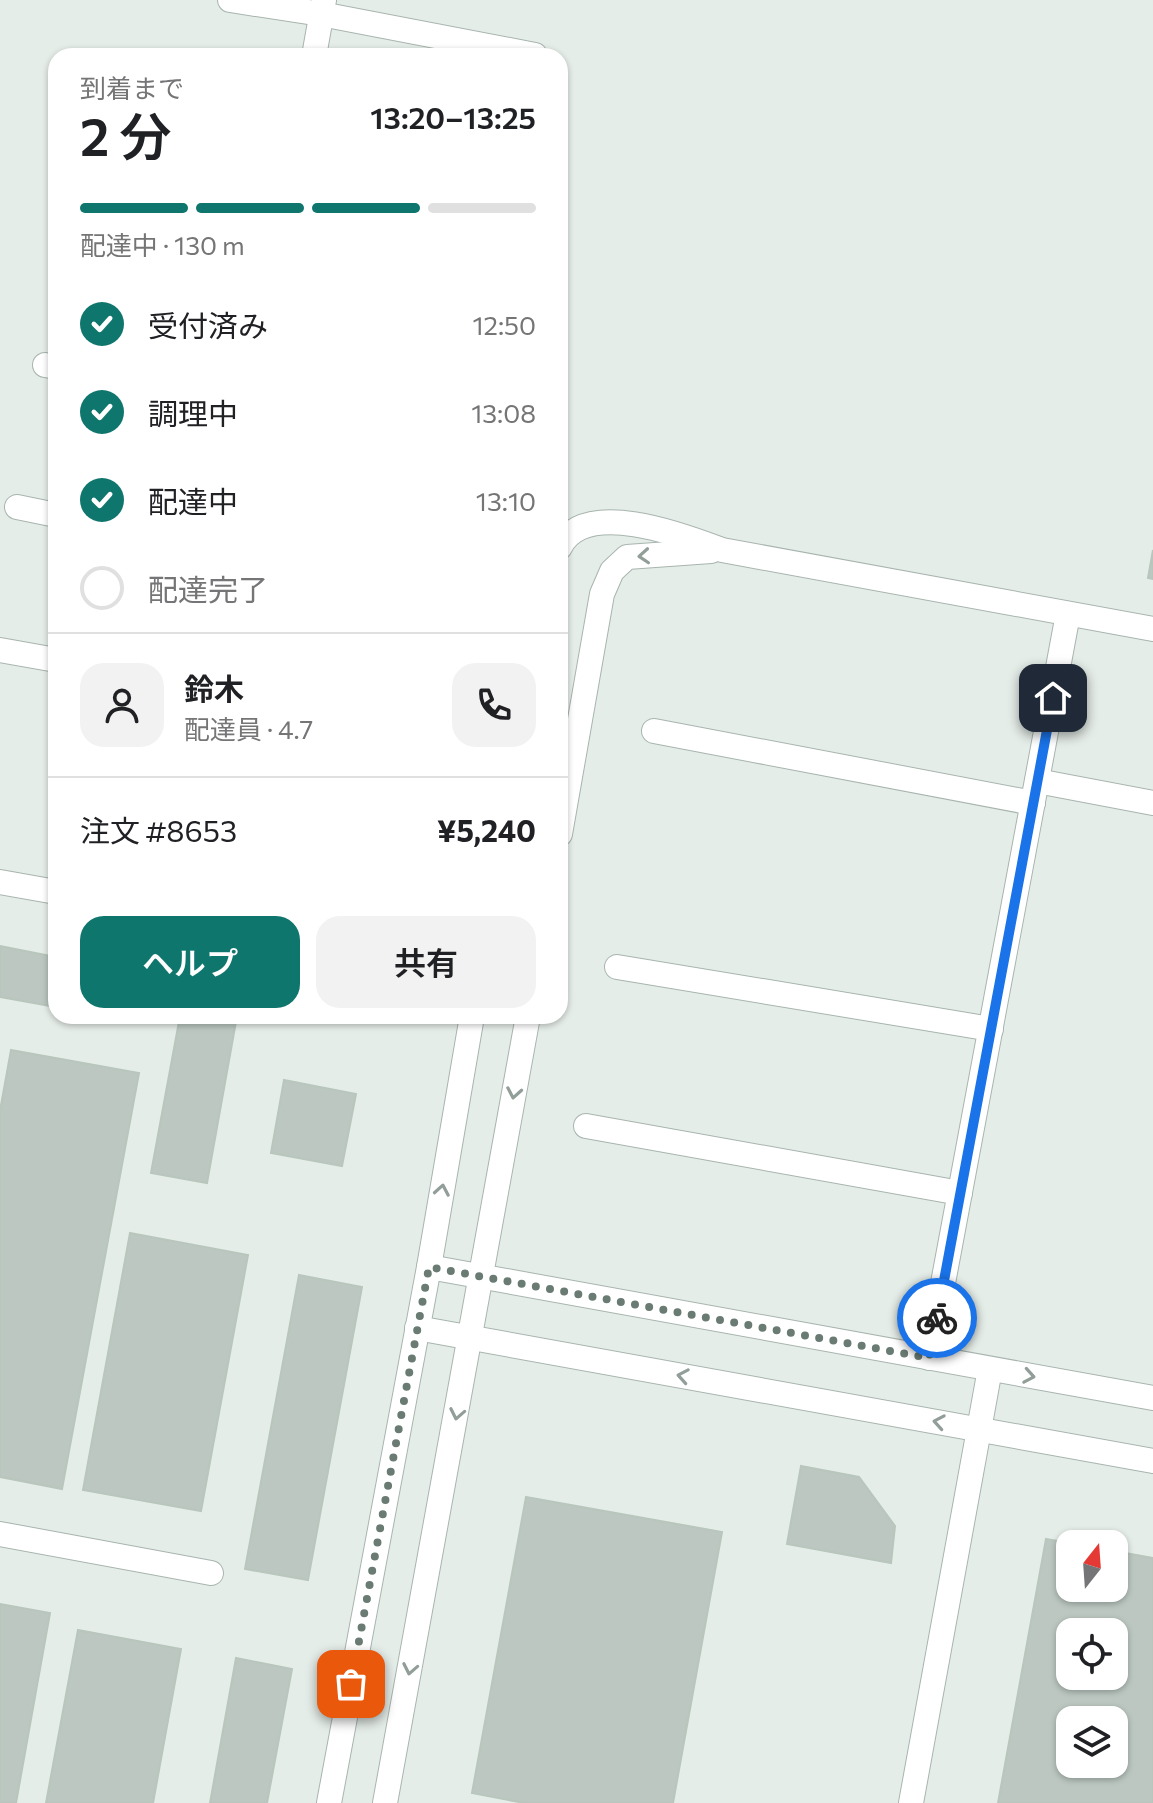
<!DOCTYPE html>
<html lang="ja">
<meta charset="utf-8">
<style>
body{margin:0;font-family:Commissioner,"Noto Sans JP",sans-serif;background:#f2f2f2;color:#202124;height:100vh;display:flex;flex-direction:column;font-size:30px;white-space:nowrap}
*{box-sizing:border-box;margin:0}
p{font-size:26px;color:#757577}
.icon{flex:none;width:44px;height:44px;fill:none;stroke:currentColor;stroke-width:2;stroke-linecap:round;stroke-linejoin:round}
.map{position:relative;flex:1;overflow:hidden}
.side{position:absolute;left:48px;top:48px;width:520px;height:976px;display:flex;flex-direction:column;background:#fff;border-radius:24px;box-shadow:0 2px 6px #0004}
.side>*{flex:none}
.needle{width:52px;rotate:17deg}
.fabs{position:absolute;left:1056px;top:1530px;display:grid;gap:16px}
.fabs a{display:grid;place-items:center;width:72px;height:72px;border-radius:16px;background:#fff;box-shadow:0 2px 6px #0004;font-size:40px}
.pin{position:absolute;display:grid;place-items:center;width:68px;height:68px;color:#fff;margin:-34px;border-radius:16px;box-shadow:0 4px 12px #0006}
.courier{position:absolute;display:grid;place-items:center;width:80px;height:80px;margin:-40px;border:6px solid #1a73e8;border-radius:50%;background:#fff;color:#222;box-shadow:0 2px 10px #0007}
.summary em{font-style:normal;font-weight:600}
.summary div{display:flex;flex-direction:column-reverse}
.summary{display:flex;align-items:center;justify-content:space-between;height:136px;padding:0 32px}
h1{font-size:52px;font-weight:600;line-height:60px}
.bar{display:grid;grid-template-columns:repeat(4,1fr);gap:12px 8px;align-content:center;height:96px;padding:0 32px}
.bar i{height:10px;border-radius:6px;background:#e0e0e0}
.bar .current{background:#0f766e}
.bar p{grid-column:span 4}
.line{display:flex;align-items:center;gap:20px;padding:0 32px;border-top:2px solid #e0e0e0}
.line div{flex:1}
.round{display:grid;place-items:center;flex:none;width:84px;height:84px;border-radius:24px;background:#f2f2f2}
ol{padding:0 32px;list-style:none}
li{display:flex;align-items:center;gap:24px;height:88px}
li p{margin-inline-start:auto}
li .icon{padding:8px;border-radius:50%;background:#0f766e;color:#fff;stroke-width:4}
li:last-child{color:#757577}
li i{width:44px;height:44px;border:4px solid #e0e0e0;border-radius:50%}
.primary-button{display:flex;gap:16px;margin-top:auto;padding:16px 32px}
.primary-button a{flex:1;height:92px;border-radius:24px;background:#0f766e;color:#fff;font-size:32px;font-weight:600;line-height:92px;text-align:center}
.primary-button a+a{background:#f2f2f2;color:#202124}
.map>svg:first-child{display:block}
.building{fill:#bbc7c0;stroke:#b8c6bd;stroke-width:2;fill-rule:evenodd}
.lines{fill:none;stroke-linecap:round;stroke-linejoin:round}
.minor-casing{stroke:#a8b5ae;stroke-width:26}
.minor{stroke:#fff;stroke-width:24}
.oneway{stroke:#929e98}
.done{stroke:#697b72;stroke-width:8;stroke-dasharray:0 14.4}
.route{stroke:#1a73e8;stroke-width:10}
</style>
<div class="map">
<svg width="1153" height="1803" viewBox="0 0 1153 1803">
<rect width="100%" height="100%" fill="#e5ede8"/>
<g class="building">
<path d="M1153 550V579L1148 578Z"/>
<path d="M0 946 56 957V1007L0 997Z"/>
<path d="M102 1016H130L129 1021Z"/>
<path d="M180 1016H237L207 1183 151 1173Z"/>
<path d="M11 1050 139 1073 62 1489 0 1477V1111Z"/>
<path d="M284 1080 356 1094 342 1166 271 1153Z"/>
<path d="M130 1233 248 1255 201 1511 83 1490Z"/>
<path d="M299 1275 362 1287 308 1580 245 1569Z"/>
<path d="M801 1466 859 1477 895 1526 891 1563 787 1544Z"/>
<path d="M526 1497 722 1532 673 1803H524L472 1793Z"/>
<path d="M1046 1539 1075 1544H1070V1588H1114V1551L1153 1558V1803H998ZM1070 1632H1114V1676H1070ZM1070 1720H1114V1764H1070Z"/>
<path d="M0 1604 50 1613 16 1803H0Z"/>
<path d="M78 1630 181 1649 153 1803H46Z"/>
<path d="M236 1658 292 1669 267 1803H210Z"/>
</g>
<g class="lines">
<defs>
<g id="minor">
<path d="M230 0 321 14 535 55"/>
<path d="M314 56 324 0"/>
<path d="M45 365 56 367"/>
<path d="M17 507 56 515"/>
<path d="M560 547C584 497 685 536 722 550L1153 629"/>
<path d="M0 650 56 660"/>
<path d="M654 731 1033 803"/>
<path d="M1037 781 1153 803"/>
<path d="M560 834 602 594 612 571 627 557 711 551"/>
<path d="M0 882 56 892"/>
<path d="M617 967 991 1029"/>
<path d="M586 1126 960 1193"/>
<path d="M429 1267 1153 1398"/>
<path d="M417 1328 1153 1461"/>
<path d="M929 1358 1068 614"/>
<path d="M0 1534 211 1573"/>
<path d="M329 1803 429 1267 472 1016"/>
<path d="M385 1803 528 1016"/>
<path d="M911 1803 990 1369"/>
</g>
</defs>
<use href="#minor" class="minor-casing"/>
<use href="#minor" class="minor"/>
</g>
<defs><path id="oneway-chevron" d="M-2-3.5L2.5 0L-2 3.5" fill="none" stroke-width="1.6" stroke-linecap="round" stroke-linejoin="round" transform="scale(2)"/></defs>
<g class="oneway">
<use href="#oneway-chevron" transform="translate(644 556) rotate(176)"/>
<use href="#oneway-chevron" transform="translate(514 1093) rotate(100)"/>
<use href="#oneway-chevron" transform="translate(442 1190) rotate(-80)"/>
<use href="#oneway-chevron" transform="translate(683 1376) rotate(-170)"/>
<use href="#oneway-chevron" transform="translate(1029 1376) rotate(10)"/>
<use href="#oneway-chevron" transform="translate(457 1414) rotate(101)"/>
<use href="#oneway-chevron" transform="translate(939 1422) rotate(-170)"/>
<use href="#oneway-chevron" transform="translate(410 1669) rotate(101)"/>
</g>
<g class="lines">
<path class="done" d="M351 1684 429 1267 929 1358 937 1318"/>
<path class="route" d="M937 1318 1053 698"/>
</g>
</svg>
<div class="fabs">
<a><svg class="needle" viewBox="-14 -14 28 28"><path d="M0-13l5 13h-10z" fill="#e53935"/><path d="M0 13l5-13h-10z" fill="#757577"/></svg></a>
<a><svg class="icon" aria-label="locate" viewBox="0 0 24 24"><circle cx="12" cy="12" r="6"/><path d="M12 2v4M12 18v4M2 12h4M18 12h4"/></svg></a>
<a><svg class="icon" aria-label="layers" viewBox="0 0 24 24"><path d="M12 4l9 5-9 5-9-5zM3 14l9 5 9-5"/></svg></a>
</div>
<div class="pin" style="left:351px;top:1684px;background:#ea580c"><svg class="icon" aria-label="bag" viewBox="0 0 24 24"><path d="M5 8h14l-1 12H6zM9 8a3 3 0 0 1 6 0"/></svg></div>
<div class="pin" style="left:1053px;top:698px;background:#1f2937"><svg class="icon" aria-label="home" viewBox="0 0 24 24"><path d="M3 11l9-7 9 7M6 9v11h12V9"/></svg></div>
<div class="courier" style="left:937px;top:1318px"><svg class="icon" aria-label="bike" viewBox="0 0 24 24"><circle cx="6" cy="16" r="4"/><circle cx="18" cy="16" r="4"/><path d="M6 16l4-8h5l3 8M10 8l3 8H6M13 5h3"/></svg></div>
<section class="side">
<div class="summary"><div><h1>2 分</h1><p>到着まで</p></div><em>13:20–13:25</em></div>
<div class="bar"><i class="current"></i><i class="current"></i><i class="current"></i><i></i><p>配達中 · 130 m</p></div>
<ol>
<li><svg class="icon" aria-label="check" viewBox="0 0 24 24"><path d="M5 12l5 5 9-10"/></svg>受付済み<p>12:50</p></li>
<li><svg class="icon" aria-label="check" viewBox="0 0 24 24"><path d="M5 12l5 5 9-10"/></svg>調理中<p>13:08</p></li>
<li><svg class="icon" aria-label="check" viewBox="0 0 24 24"><path d="M5 12l5 5 9-10"/></svg>配達中<p>13:10</p></li>
<li><i></i>配達完了</li>
</ol>
<div class="line" style="height:144px"><a class="round"><svg class="icon" aria-label="person" viewBox="0 0 24 24"><circle cx="12" cy="8" r="4"/><path d="M4 21q1-7 8-7t8 7"/></svg></a><div><b>鈴木</b><p>配達員 · 4.7</p></div><a class="round"><svg class="icon" aria-label="phone" viewBox="0 0 24 24"><path d="M5 4h4l2 5-3 2q2 4 5 5l2-3 5 2v4C11 20 4 13 5 4z"/></svg></a></div>
<div class="line" style="height:104px"><div>注文 #8653</div><b>¥5,240</b></div>
<div class="primary-button"><a>ヘルプ</a><a>共有</a></div>
</section>
</div>
